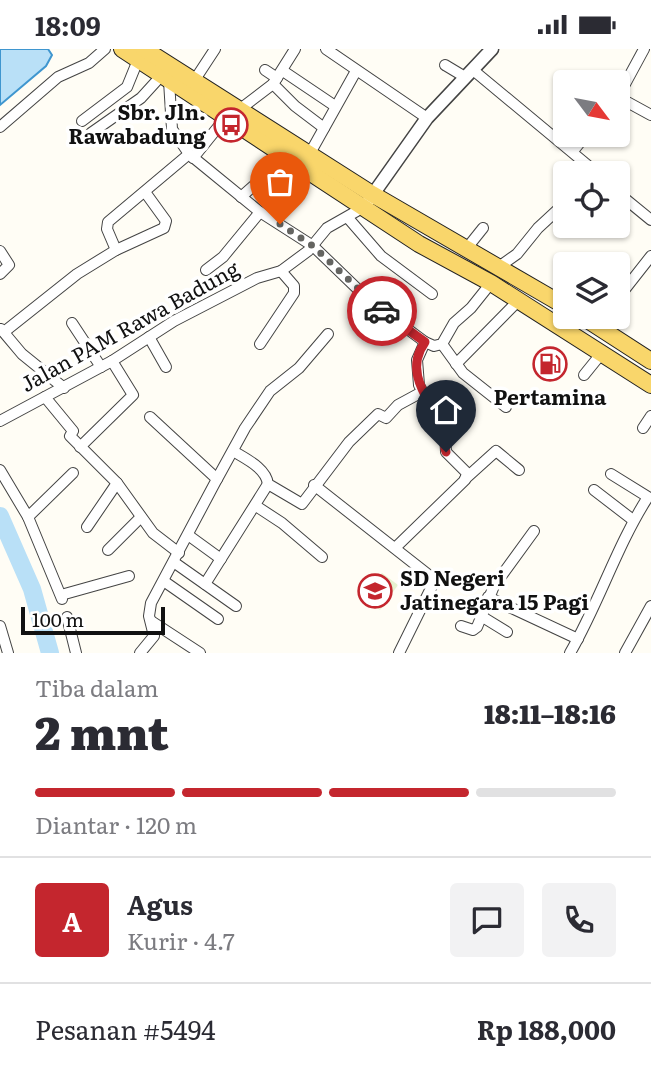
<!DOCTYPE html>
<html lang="id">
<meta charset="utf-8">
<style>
body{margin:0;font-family:Literata,serif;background:#f2f2f3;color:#2b2b33;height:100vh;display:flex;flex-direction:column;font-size:26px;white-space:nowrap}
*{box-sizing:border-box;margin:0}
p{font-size:23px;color:#7c7c81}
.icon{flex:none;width:38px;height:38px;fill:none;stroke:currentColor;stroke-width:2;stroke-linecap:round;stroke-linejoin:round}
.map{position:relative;height:604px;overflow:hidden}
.details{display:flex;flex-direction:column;background:#fff;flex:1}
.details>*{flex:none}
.needle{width:46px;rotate:122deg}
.buttons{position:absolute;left:553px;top:21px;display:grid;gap:14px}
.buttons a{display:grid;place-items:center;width:77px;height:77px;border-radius:7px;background:#fff;box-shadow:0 2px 5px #0004;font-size:35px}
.scale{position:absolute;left:21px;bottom:18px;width:144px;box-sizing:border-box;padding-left:7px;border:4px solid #111;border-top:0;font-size:19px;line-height:24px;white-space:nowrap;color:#111;-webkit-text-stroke:5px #fff;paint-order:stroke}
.pin{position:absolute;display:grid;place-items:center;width:60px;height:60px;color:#fff;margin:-72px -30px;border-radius:50% 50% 50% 0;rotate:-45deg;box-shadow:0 0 7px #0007}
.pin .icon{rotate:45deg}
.courier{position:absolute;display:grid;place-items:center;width:70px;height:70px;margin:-35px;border:5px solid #c4262e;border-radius:50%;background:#fff;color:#222;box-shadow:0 2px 9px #0007}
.overview em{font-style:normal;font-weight:800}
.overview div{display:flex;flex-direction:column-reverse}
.overview{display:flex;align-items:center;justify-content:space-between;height:119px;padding:0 35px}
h1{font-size:46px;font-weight:800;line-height:52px}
.bar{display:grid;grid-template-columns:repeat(4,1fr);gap:10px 7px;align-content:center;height:84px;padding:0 35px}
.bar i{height:9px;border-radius:5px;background:#e1e1e2}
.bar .selected{background:#c4262e}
.bar p{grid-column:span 4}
.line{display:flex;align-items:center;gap:18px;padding:0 35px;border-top:2px solid #e1e1e2}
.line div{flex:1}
.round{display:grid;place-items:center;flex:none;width:74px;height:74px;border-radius:7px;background:#f2f2f3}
.status{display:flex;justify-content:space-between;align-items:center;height:49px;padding:0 35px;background:#fff;direction:ltr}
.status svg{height:19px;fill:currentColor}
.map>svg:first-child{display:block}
.pitch{fill:#e6f2cf}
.water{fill:#b9e0f7;stroke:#3f96cf;stroke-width:2}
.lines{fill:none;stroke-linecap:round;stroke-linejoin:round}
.river{stroke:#b9e0f7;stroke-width:18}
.minor-casing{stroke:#444;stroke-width:12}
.tertiary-casing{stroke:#444;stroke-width:15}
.primary-casing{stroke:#222;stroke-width:18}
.minor{stroke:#fff;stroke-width:10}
.tertiary{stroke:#fff;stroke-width:12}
.primary{stroke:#f9d66b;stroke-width:16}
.done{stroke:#646461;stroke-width:7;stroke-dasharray:0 12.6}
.route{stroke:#c4262e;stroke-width:9}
.labels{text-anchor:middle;stroke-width:7;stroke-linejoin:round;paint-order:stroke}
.poi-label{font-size:21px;font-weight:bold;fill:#111;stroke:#fff;text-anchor:end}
.street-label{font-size:21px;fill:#111;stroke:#fff}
</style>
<div class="status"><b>18:09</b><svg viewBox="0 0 49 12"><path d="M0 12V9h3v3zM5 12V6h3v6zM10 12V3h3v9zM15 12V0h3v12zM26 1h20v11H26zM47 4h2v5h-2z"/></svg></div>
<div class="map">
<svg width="651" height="604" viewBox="0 0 651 604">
<rect width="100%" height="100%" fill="#fffdf5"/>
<path class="pitch" d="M382 524 398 536 380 561 363 549Z"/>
<path class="water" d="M0 0H48L52 6 46 17 0 56Z"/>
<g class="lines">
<path class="river" d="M0 467 32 540 50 604"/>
<defs>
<g id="minor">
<path d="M326 0 427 69"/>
<path d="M445 16 465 28"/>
<path d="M265 21 277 29"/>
<path d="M473 21 597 124"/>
<path d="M283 22 335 57"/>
<path d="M169 32 172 80 189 105 260 163 313 197 371 253 425 293"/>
<path d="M194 32 215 0"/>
<path d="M273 35 295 57 324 79"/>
<path d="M618 48 644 0"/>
<path d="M618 48 651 66"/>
<path d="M239 61 273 35 295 0"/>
<path d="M82 72 127 38 138 11"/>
<path d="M0 78 58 28 89 14 105 0"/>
<path d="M91 84 141 49 161 27"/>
<path d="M573 102 586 86"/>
<path d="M309 106 356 22"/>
<path d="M193 109 227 67"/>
<path d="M618 144 651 171"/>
<path d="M241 148 286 108"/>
<path d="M348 169 381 207 432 245"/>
<path d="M467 199 483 179"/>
<path d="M116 201 107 180 108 173 189 105"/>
<path d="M0 202 9 216 0 225"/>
<path d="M500 217 517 205 538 179 565 154"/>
<path d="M206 221 223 208 260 163"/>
<path d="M618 249 651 207"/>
<path d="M72 274 101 318"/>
<path d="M1 280 22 305 64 339"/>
<path d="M4 283 77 225 116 201 164 179 166 172 145 143"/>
<path d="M149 288 166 318"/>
<path d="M260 295 294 244V237L281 222"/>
<path d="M442 295 463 324 506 358"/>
<path d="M456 315 518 252"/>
<path d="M584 326 601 305"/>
<path d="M45 348 73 382 70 387 117 434 153 484 179 504"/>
<path d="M0 372 112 312 174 272 257 229 281 222 308 202 327 179 364 158"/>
<path d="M643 379 651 367"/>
<path d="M80 398 133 346 112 312"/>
<path d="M233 402C246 410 266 419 268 435L302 455 349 393 378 365 386 369 398 356 422 343"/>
<path d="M0 421 28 468 62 550"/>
<path d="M217 430 245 379 270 342 299 319 328 285"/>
<path d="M465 430 496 402 519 421"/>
<path d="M314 436 435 531 399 604"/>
<path d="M594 441 633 471"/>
<path d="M256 457 282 474 322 508"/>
<path d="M28 468 73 424"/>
<path d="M87 478 117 434"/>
<path d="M188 486 221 510"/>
<path d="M395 499 465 431 467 424 446 403 445 384 419 336 417 311 425 293 434 297 442 295 454 274 471 259 491 234"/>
<path d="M108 501 141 468"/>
<path d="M175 514 236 557"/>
<path d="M165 533 218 570"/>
<path d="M205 535 268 435"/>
<path d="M61 546 129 527"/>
<path d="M488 548 578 590"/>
<path d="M481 567 507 583"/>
<path d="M67 568 76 604"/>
<path d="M151 572 200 604"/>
<path d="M0 577 8 604"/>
<path d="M461 577 473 581 477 578 494 537 534 482"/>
<path d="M140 604 154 587 149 567 151 554 217 430 150 368"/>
<path d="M570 604C599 554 617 496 648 448L611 425"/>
<path d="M625 604 651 557"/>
</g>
<path id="tertiary" d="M369 151 427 69 492 0"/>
<g id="primary">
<path d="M122 0 419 195 491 234 651 336"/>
<path d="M144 0 372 145 565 257"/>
<path d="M583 268 651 312"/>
</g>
</defs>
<use href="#minor" class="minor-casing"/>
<use href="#tertiary" class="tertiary-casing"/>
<use href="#primary" class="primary-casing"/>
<use href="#minor" class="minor"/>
<use href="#tertiary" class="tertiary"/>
<use href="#primary" class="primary"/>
</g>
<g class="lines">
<path class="done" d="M280 175 313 197 382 262"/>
<path class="route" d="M382 262 425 293C402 325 432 353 443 381 446 388 443 395 446 403"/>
</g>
<defs>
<symbol id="bus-ring" viewBox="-11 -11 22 22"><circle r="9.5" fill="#fff" stroke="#c4262e" stroke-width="1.5"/><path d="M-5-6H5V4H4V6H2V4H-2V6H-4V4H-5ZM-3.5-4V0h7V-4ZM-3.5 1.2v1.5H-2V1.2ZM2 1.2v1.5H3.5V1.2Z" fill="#c4262e"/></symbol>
<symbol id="fuel-ring" viewBox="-11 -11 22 22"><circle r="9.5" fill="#fff" stroke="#c4262e" stroke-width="1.5"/><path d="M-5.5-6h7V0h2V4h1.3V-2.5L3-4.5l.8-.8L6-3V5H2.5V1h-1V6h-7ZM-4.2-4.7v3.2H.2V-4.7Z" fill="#c4262e"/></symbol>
<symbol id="school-ring" viewBox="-11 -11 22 22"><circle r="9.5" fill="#fff" stroke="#c4262e" stroke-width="1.5"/><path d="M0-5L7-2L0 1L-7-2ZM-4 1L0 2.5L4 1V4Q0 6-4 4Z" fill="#c4262e"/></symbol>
</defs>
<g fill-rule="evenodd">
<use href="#bus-ring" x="212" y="57" width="38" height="38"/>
<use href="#fuel-ring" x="531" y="296" width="38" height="38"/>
<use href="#school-ring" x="356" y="523" width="38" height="38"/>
</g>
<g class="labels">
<g class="poi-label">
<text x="206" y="71">Sbr. Jln.<tspan x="206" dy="24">Rawabadung</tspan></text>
<text x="550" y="356" text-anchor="middle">Pertamina</text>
<text x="400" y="537" text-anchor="start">SD Negeri<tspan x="400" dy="24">Jatinegara 15 Pagi</tspan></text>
</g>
<g class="street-label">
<text transform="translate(130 278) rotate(-29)" y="7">Jalan PAM Rawa Badung</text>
</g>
</g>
</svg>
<div class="buttons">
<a><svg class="needle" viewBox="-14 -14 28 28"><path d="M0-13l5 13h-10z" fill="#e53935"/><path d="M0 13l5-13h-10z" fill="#7c7c81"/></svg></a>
<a><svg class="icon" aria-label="locate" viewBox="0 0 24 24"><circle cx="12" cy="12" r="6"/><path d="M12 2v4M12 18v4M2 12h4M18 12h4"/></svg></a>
<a><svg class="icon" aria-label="layers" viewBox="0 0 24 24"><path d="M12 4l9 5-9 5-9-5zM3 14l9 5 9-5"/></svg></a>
</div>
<div class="scale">100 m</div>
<div class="pin" style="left:280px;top:175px;background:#ea580c"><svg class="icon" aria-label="bag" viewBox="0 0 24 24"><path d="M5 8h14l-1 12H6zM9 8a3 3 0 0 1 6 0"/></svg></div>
<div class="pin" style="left:446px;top:403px;background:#1f2937"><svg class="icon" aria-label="home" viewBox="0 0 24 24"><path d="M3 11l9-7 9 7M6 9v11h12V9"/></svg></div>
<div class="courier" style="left:382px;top:262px"><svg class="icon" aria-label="car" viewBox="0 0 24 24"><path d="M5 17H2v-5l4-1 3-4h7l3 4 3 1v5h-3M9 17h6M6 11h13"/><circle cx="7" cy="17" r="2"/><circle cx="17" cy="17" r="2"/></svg></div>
</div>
<section class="details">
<div class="overview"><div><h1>2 mnt</h1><p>Tiba dalam</p></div><em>18:11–18:16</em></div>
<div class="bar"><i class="selected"></i><i class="selected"></i><i class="selected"></i><i></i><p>Diantar · 120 m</p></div>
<div class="line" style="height:126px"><b class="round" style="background:#c4262e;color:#fff">A</b><div><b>Agus</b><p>Kurir · 4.7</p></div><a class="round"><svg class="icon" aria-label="chat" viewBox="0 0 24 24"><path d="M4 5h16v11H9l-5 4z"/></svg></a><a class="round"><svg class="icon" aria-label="phone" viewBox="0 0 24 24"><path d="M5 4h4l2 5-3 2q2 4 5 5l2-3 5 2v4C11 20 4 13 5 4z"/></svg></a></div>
<div class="line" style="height:91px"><div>Pesanan #5494</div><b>Rp 188,000</b></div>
</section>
